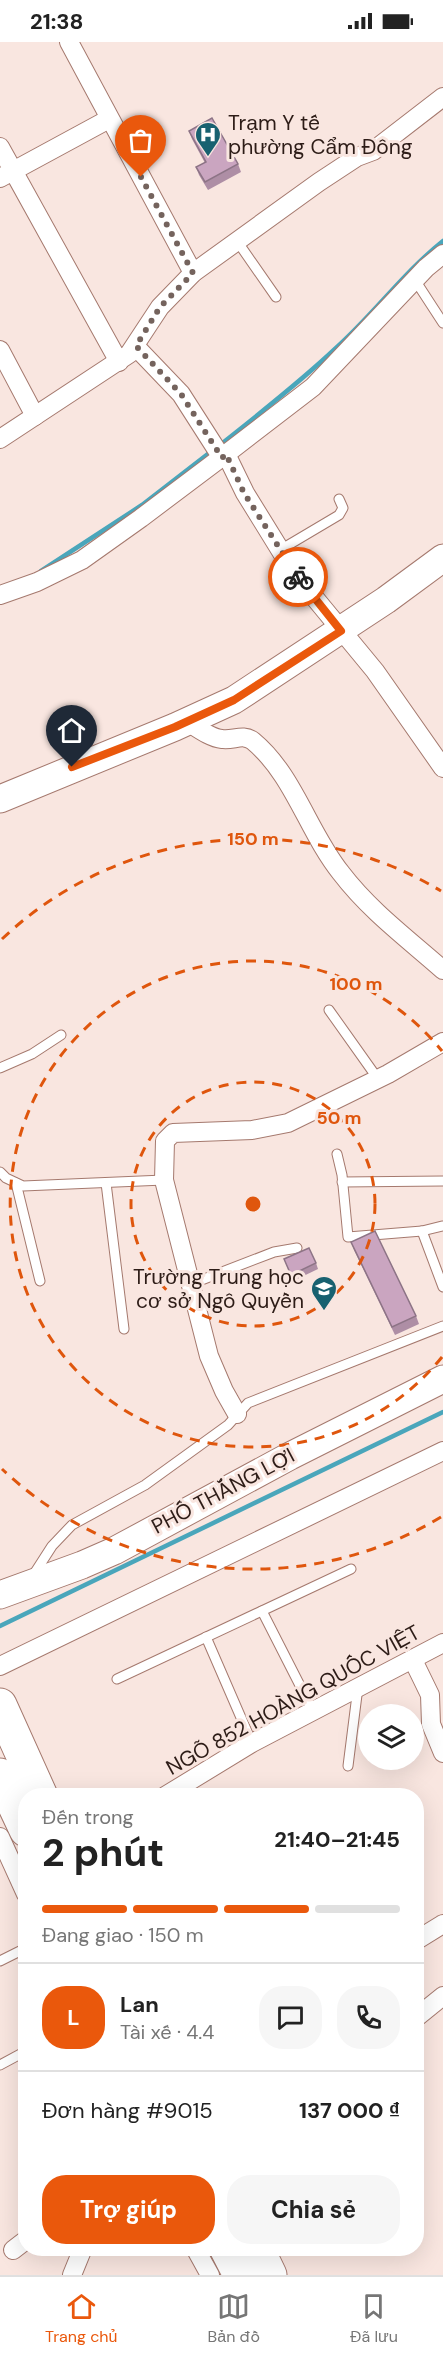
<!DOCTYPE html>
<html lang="vi">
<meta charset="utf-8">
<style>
body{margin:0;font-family:"DM Sans",sans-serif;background:#f6f6f6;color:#222;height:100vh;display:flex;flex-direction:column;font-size:22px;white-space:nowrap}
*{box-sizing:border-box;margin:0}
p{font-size:20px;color:#767676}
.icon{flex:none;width:33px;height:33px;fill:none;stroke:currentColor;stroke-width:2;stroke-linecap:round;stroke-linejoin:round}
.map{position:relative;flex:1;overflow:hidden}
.side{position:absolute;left:18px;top:1746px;width:406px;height:468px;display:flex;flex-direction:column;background:#fff;border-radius:24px;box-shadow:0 6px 24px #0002}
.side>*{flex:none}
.buttons{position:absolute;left:358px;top:1662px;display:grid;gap:12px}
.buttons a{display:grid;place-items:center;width:66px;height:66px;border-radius:50%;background:#fff;box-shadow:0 6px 24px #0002;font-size:30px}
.pin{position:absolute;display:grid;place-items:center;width:51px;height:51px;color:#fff;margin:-62px -26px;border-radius:50% 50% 50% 0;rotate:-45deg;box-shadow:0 0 6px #0007}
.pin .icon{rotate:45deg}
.courier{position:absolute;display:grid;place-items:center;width:60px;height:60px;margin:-30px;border:4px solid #ea580c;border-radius:50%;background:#fff;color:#222;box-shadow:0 2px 8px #0007}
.summary em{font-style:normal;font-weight:700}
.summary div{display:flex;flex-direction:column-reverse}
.summary{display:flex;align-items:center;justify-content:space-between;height:102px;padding:0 24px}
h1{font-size:39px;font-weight:700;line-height:45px}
.bar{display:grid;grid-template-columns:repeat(4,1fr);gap:9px 6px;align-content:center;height:72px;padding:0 24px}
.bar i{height:8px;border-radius:4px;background:#e0e0e0}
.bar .active{background:#ea580c}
.bar p{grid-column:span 4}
.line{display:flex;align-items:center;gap:15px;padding:0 24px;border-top:2px solid #e0e0e0}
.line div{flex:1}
.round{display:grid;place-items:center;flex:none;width:63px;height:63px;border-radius:24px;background:#f6f6f6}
.action{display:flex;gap:12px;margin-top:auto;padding:12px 24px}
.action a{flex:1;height:69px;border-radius:24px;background:#ea580c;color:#fff;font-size:24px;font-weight:700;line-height:69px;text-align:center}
.action a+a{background:#f6f6f6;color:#222}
.status{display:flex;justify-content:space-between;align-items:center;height:42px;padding:0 30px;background:#fff;direction:ltr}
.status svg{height:16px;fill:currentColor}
.tabs{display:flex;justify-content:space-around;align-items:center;height:84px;border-top:2px solid #e0e0e0;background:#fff;font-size:16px;color:#767676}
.tabs a{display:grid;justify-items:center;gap:3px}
.tabs .active{color:#ea580c}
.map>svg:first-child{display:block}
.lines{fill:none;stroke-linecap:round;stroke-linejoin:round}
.stream{stroke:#4aa6bb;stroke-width:4.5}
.lane-casing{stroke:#a5796e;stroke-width:11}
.street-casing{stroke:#a5796e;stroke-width:20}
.secondary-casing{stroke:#a5796e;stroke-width:29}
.highway-casing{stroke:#a5796e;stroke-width:35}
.lane{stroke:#fff;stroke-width:9}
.street{stroke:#fff;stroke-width:18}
.secondary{stroke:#fff;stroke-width:27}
.highway{stroke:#fff;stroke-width:33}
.wall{fill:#ae8ea5}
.building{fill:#caa5c0;stroke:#8d7486;stroke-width:1.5}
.done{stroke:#74635d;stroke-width:6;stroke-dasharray:0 10.8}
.route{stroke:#ea580c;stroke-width:8}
.ring{fill:none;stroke:#df560d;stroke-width:3;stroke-dasharray:10 8}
.labels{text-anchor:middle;stroke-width:6;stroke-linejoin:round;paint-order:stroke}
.poi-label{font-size:21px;fill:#2d1c17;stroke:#f9e6e0;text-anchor:start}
.street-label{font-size:21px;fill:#2d1c17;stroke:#f9e6e0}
.centre{fill:#df560d;stroke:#f9e6e0;stroke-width:3}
.ring-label{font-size:18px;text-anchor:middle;font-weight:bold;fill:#df560d;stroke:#f9e6e0;stroke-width:6;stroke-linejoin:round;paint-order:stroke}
</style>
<div class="status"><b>21:38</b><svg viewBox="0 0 49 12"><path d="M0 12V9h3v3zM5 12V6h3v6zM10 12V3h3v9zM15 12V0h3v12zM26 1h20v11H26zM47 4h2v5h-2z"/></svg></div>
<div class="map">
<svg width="443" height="2233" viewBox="0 0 443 2233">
<rect width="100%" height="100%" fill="#f9e6e0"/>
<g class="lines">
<g class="stream">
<path d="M220 403C259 372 299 341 336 306 374 272 403 231 443 199"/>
<path d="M41 529 142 463 213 408"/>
<path d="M0 1584 443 1370"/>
</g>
<defs>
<g id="lane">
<path d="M237 199 276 255"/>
<path d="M415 238 443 281"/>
<path d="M280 508 339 473 343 466 339 457"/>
<path d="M329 968 378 1037"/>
<path d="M0 1026 32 1012 61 993"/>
<path d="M337 1112 342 1133 348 1195 422 1189 442 1184"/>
<path d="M0 1130 6 1136 23 1144 164 1138"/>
<path d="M342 1140 443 1139"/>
<path d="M16 1141 40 1239"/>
<path d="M106 1141 124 1287"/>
<path d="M422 1189 443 1245"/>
<path d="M191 1242 274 1210 297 1206"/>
<path d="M34 1532 52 1504 72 1483 145 1443 228 1383 248 1361 443 1284"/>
<path d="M262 1569 313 1669"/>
<path d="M206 1595 252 1701"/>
<path d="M117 1637 351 1527"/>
<path d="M348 1724 358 1645"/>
<path d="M0 1919 26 1906"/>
<path d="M0 2023 26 2009"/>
</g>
<g id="street">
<path d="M69 0 193 231"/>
<path d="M0 105 119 320"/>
<path d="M0 136 109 77"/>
<path d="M136 305 181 352 222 416"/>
<path d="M0 308 35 374"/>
<path d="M0 397 129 312 160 265 193 231 319 140 357 115 373 109 443 55"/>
<path d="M226 412 245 451 295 532 375 629 443 726"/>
<path d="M0 553 37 540 82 518 141 476 226 412 313 345 426 226 443 212"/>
<path d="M186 679C196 685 210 696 222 697 233 699 243 691 253 699 294 733 308 790 341 831 370 869 408 897 443 928"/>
<path d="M237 1372 224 1349 209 1314 164 1138 165 1099 173 1091 252 1088 288 1081 388 1032 443 1000"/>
<path d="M413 1618 430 1653 431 1682 443 1711"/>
<path d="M0 1624 443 1409"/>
<path d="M165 1754 252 1701 443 1601"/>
<path d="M0 1795 26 1852"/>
<path d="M417 1898 443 1882"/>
<path d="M417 1975 443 1954"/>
<path d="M195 2206 210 2233"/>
<path d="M13 2208 26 2198"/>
<path d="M72 2233 83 2206"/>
</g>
<g id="secondary">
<path d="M0 757 175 685 234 658 386 558 443 516"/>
<path d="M0 1553 82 1523 114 1509 290 1414 443 1337"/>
</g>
<g id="highway">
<path d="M0 1663 41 1754"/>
<path d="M0 1733 26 1788"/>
<path d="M226 2206 240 2233"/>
<path d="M257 2206 270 2233"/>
</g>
</defs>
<use href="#lane" class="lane-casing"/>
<use href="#street" class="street-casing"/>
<use href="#secondary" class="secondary-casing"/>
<use href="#highway" class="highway-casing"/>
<use href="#lane" class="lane"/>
<use href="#street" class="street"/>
<use href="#secondary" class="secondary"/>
<use href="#highway" class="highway"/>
</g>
<g class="wall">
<path d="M189 89 238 122 241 130 208 148 199 133 196 125 205 121 192 97Z"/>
<path d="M351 1200 416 1274 419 1282 395 1293 354 1208Z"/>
<path d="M284 1217 316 1221 318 1227 293 1239Z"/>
</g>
<g class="building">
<path d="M212 76 238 122 205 140 196 125 206 120 189 89Z"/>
<path d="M375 1189 416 1274 392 1285 351 1200Z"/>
<path d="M309 1206 316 1221 291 1233 284 1217Z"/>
</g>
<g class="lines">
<path class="done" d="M141 135 193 231 160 265 136 304 181 352 222 416 226 412 244 451 298 535"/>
<path class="route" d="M72 725 175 685 234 658 341 589 298 535"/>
</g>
<g class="ring">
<circle cx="253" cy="1162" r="122"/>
<path d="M442 1315A243 243 0 1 1 442 1009"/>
<path d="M441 1475A365 365 0 0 1 2 1427M2 897A365 365 0 0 1 441 849"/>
</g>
<defs>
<symbol id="hospital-pin" viewBox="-11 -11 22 30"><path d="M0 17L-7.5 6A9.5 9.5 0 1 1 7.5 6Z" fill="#186170" stroke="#f9e6e0"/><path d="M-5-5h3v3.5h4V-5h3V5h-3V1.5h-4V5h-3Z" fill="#fff"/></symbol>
<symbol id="school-pin" viewBox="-11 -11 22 30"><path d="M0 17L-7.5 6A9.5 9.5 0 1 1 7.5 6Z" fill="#186170" stroke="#f9e6e0"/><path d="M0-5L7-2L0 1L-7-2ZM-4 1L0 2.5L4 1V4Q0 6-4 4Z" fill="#fff"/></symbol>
</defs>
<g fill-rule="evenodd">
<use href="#hospital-pin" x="193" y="78" width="30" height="40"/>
<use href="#school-pin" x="309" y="1232" width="30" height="40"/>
</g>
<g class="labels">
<g class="poi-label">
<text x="228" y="88">Trạm Y tế<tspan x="228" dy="24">phường Cẩm Đông</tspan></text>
<text x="304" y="1242" text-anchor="end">Trường Trung học<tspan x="304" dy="24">cơ sở Ngô Quyền</tspan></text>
</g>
<g class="street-label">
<text transform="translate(223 1449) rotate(-28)" y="7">PHỐ THẮNG LỢI</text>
<text transform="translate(293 1658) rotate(-29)" y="7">NGÕ 852 HOÀNG QUỐC VIỆT</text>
</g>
</g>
<circle cx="253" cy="1162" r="9" class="centre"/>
<g class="ring-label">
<text x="253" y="803">150 m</text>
<text x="356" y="948">100 m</text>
<text x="339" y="1082">50 m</text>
</g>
</svg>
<div class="buttons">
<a><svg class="icon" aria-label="layers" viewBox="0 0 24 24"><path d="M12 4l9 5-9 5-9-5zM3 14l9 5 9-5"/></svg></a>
</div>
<div class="pin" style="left:141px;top:135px;background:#ea580c"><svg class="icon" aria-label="bag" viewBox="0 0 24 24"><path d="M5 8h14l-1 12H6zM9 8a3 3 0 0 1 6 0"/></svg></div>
<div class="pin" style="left:72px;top:725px;background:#1f2937"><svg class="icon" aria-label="home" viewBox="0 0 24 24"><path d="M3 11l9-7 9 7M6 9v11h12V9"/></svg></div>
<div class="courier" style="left:298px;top:535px"><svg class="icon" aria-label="bike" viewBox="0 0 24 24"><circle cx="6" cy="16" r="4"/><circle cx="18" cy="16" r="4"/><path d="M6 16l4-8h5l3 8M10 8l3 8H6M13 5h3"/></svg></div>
<section class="side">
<div class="summary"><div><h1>2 phút</h1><p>Đến trong</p></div><em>21:40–21:45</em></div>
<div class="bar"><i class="active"></i><i class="active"></i><i class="active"></i><i></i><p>Đang giao · 150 m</p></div>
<div class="line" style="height:108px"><b class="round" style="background:#ea580c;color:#fff">L</b><div><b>Lan</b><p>Tài xế · 4.4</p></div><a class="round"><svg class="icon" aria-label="chat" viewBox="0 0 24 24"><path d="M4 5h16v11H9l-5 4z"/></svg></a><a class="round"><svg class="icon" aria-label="phone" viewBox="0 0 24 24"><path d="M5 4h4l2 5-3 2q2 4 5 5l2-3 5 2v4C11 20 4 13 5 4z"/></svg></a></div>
<div class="line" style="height:78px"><div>Đơn hàng #9015</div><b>137 000 ₫</b></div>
<div class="action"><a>Trợ giúp</a><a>Chia sẻ</a></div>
</section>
</div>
<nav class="tabs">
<a class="active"><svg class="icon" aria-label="home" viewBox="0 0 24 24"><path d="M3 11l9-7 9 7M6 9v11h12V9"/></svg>Trang chủ</a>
<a><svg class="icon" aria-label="map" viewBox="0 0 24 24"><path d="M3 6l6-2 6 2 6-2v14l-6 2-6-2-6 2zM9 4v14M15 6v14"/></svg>Bản đồ</a>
<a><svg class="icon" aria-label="saved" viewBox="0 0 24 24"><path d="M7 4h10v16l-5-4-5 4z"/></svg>Đã lưu</a>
</nav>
